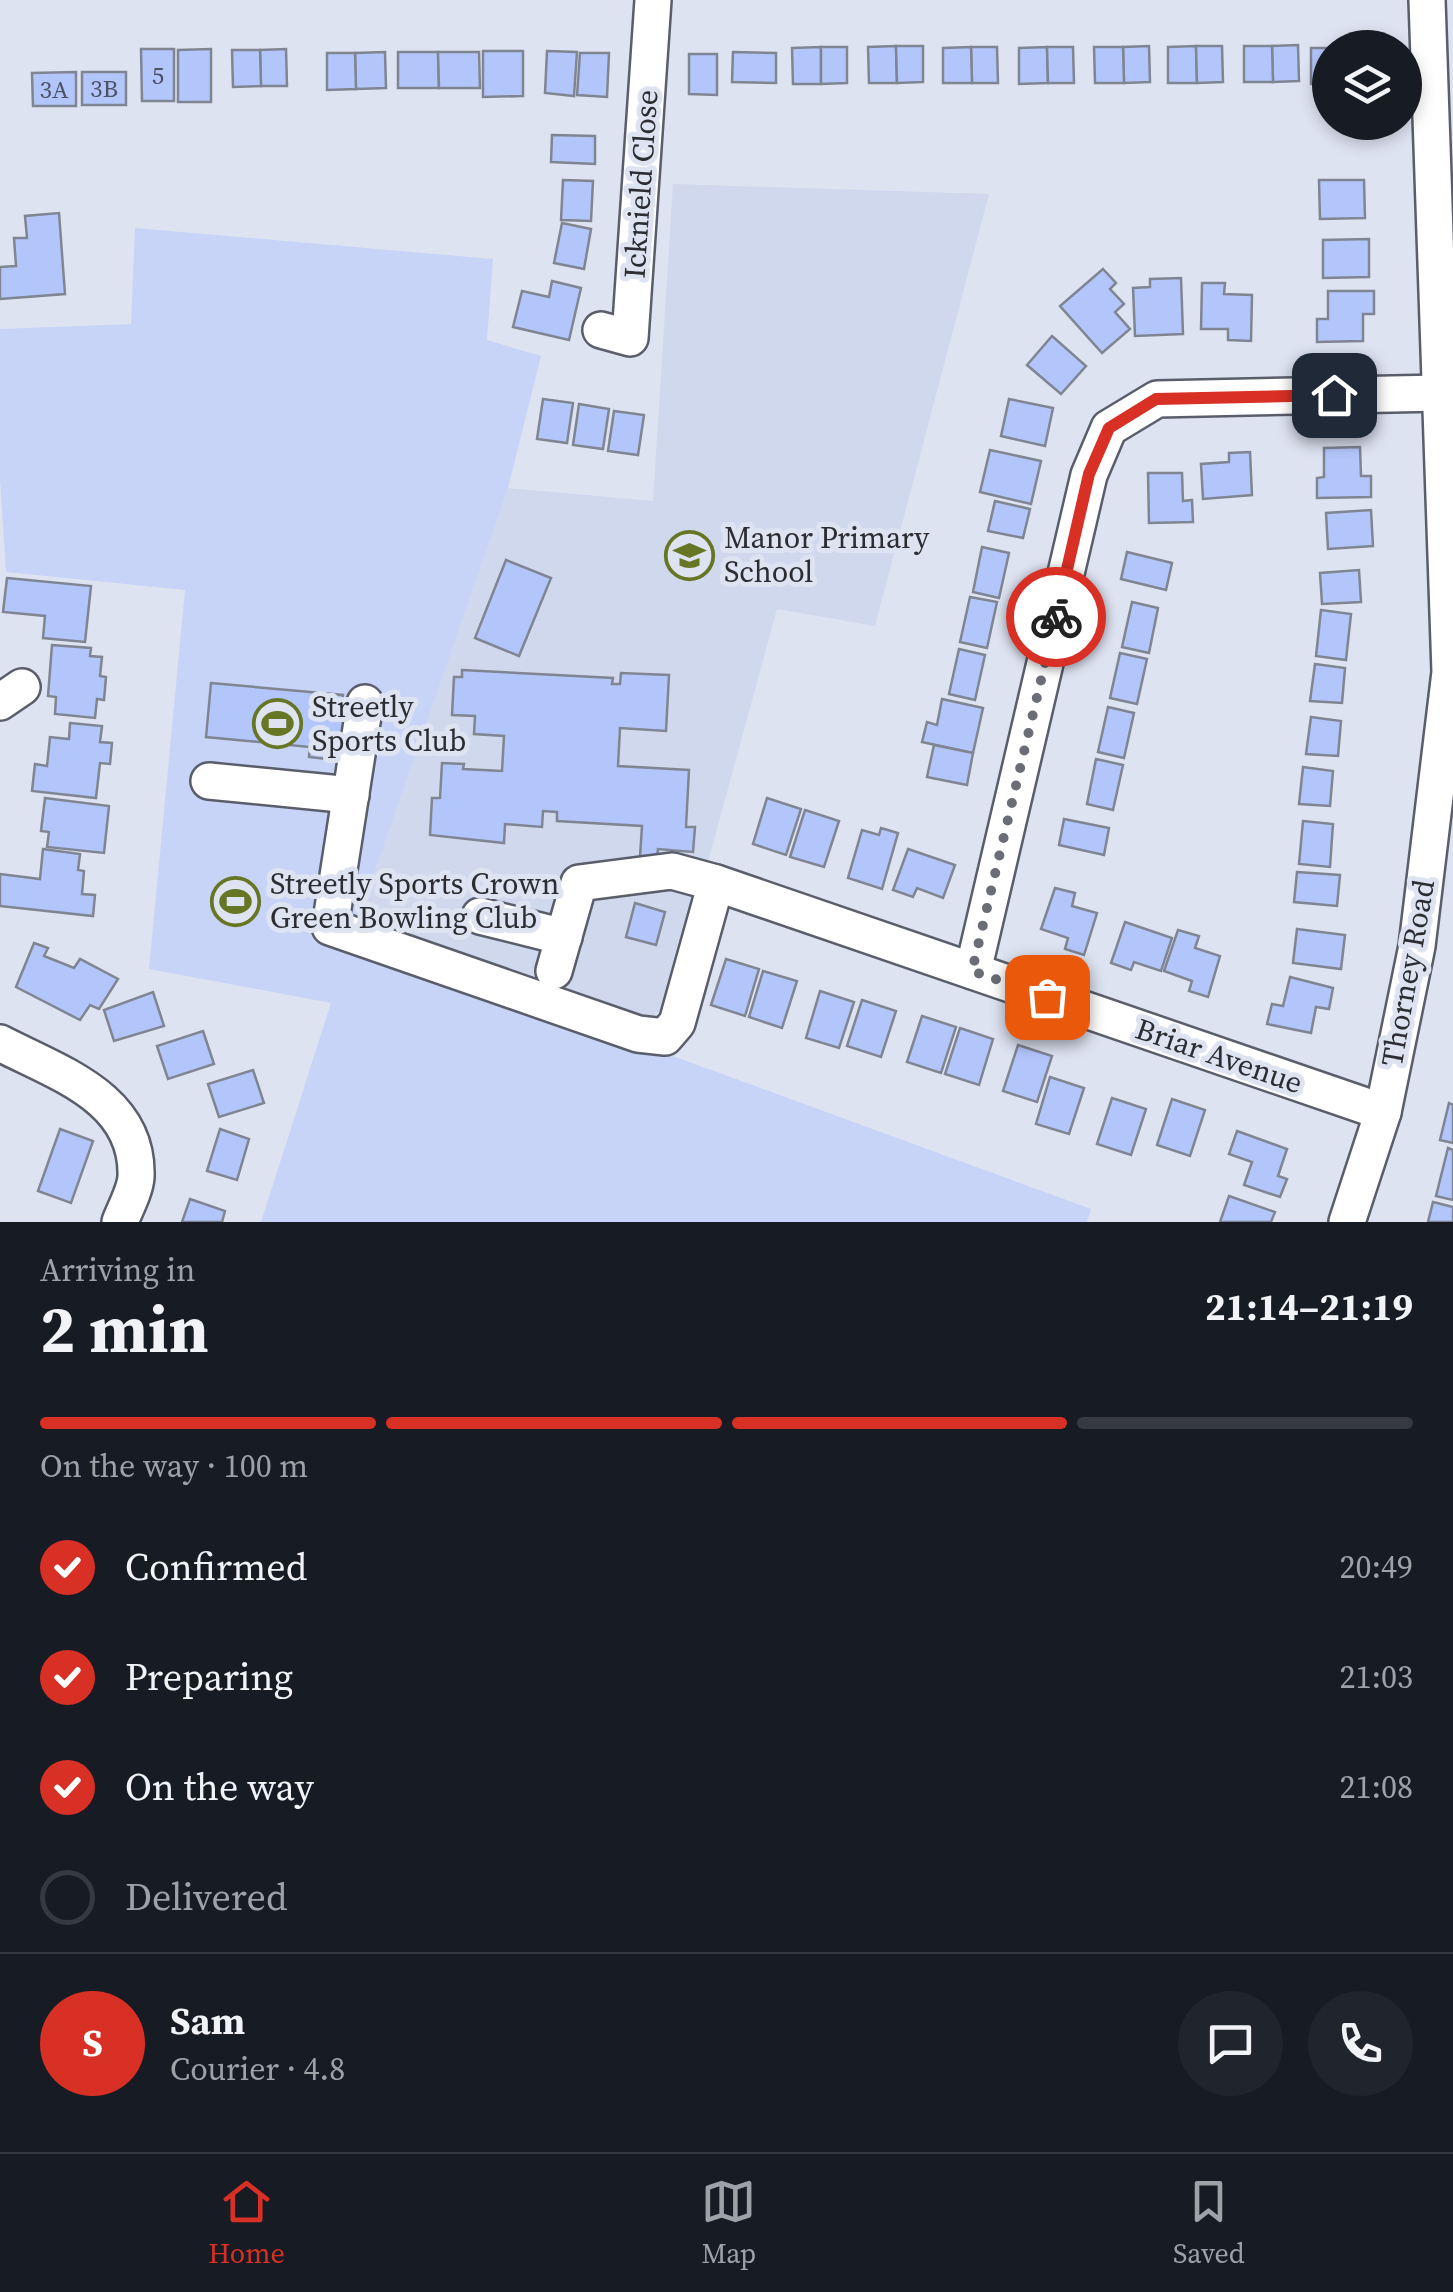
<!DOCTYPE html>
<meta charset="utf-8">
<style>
body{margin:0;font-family:"Source Serif 4",serif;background:#20242c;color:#f1f3f6;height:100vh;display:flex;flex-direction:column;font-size:38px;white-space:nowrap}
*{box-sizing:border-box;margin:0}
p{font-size:32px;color:#9ea1a6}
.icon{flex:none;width:55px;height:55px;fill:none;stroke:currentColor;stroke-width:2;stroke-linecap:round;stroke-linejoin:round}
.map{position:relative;height:1222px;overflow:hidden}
.side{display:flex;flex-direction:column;background:#171b24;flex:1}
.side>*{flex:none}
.controls{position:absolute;left:1312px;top:30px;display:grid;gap:20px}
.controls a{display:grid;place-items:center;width:110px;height:110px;border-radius:50%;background:#171b24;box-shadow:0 5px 15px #0003;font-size:50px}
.pin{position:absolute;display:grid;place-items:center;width:85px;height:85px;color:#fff;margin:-42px;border-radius:20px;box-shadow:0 5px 15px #0006}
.courier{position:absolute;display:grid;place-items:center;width:100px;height:100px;margin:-50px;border:8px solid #d93025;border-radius:50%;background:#fff;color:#222;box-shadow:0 2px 12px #0007}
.headline em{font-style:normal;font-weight:700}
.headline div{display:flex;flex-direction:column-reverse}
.headline{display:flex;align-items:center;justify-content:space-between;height:170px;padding:0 40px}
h1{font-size:65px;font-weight:700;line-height:75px}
.bar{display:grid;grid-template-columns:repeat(4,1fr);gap:15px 10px;align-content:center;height:120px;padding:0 40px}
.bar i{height:12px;border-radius:8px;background:#363941}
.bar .selected{background:#d93025}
.bar p{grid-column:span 4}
.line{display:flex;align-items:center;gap:25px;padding:0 40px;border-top:2px solid #363941}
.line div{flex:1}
.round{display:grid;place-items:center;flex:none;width:105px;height:105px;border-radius:52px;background:#20242c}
ol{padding:0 40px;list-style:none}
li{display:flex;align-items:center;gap:30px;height:110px}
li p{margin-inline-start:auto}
li .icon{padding:10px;border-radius:50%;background:#d93025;color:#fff;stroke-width:4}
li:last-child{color:#9ea1a6}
li i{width:55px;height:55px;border:5px solid #363941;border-radius:50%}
.tab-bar{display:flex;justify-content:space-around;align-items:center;height:140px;border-top:2px solid #363941;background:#171b24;font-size:28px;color:#9ea1a6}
.tab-bar a{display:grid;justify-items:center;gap:5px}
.tab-bar .selected{color:#d93025}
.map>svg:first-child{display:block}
.built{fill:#d0d8ed}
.green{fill:#c8d4f7}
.building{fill:#b3c6fc;stroke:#808592;stroke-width:2.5}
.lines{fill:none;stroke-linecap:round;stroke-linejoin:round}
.minor-casing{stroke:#595e6a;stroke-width:40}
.minor{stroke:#fff;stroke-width:35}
.done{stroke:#6a6d75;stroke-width:10;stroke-dasharray:0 18}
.route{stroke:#d93025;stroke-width:12}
.labels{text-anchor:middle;stroke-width:10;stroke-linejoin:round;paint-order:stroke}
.number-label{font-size:25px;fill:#4d5364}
.street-label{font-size:30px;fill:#2b2d32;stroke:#dee3f2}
.poi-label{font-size:30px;fill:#2b2d32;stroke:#dee3f2;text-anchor:start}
</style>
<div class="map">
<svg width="1453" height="1222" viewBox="0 0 1453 1222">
<rect width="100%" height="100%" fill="#dee3f2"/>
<path class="built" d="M673 184 989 194 875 626 777 609 670 1001 653 1017 623 1014 354 924 508 488 653 501Z"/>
<path class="green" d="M135 228 493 259 487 340 541 356 508 488 349 945 684 1060 1091 1209 1087 1222H261L331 1003 149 969 185 590 6 572 0 480V329L131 324Z"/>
<g class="building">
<path d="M1298 45 1299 81 1273 82 1272 46Z"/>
<path d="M896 46 897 83H869L868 47Z"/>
<path d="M896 46H923V82L897 83Z"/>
<path d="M1149 46 1150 82 1124 83 1123 47Z"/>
<path d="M1196 46 1197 83H1168V47Z"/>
<path d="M1196 46H1222L1223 82 1197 83Z"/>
<path d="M1244 46H1272L1273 82H1244Z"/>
<path d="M821 47V84H793L792 48Z"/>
<path d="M821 47H847V83L821 84Z"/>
<path d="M971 47H997L998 83H972Z"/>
<path d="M971 47 972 83H943V48Z"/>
<path d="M1047 47 1048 83 1019 84V48Z"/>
<path d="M1047 47H1073L1074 83H1048Z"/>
<path d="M1094 47H1123L1124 83H1095Z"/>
<rect x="1311" y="48" width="19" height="36"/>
<path d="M141 49H174V101H142Z"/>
<path d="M211 49V102H178V50Z"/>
<path d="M286 49 287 86H261L260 50Z"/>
<path d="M232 50H260L261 86 233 87Z"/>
<path d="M483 51H523V96L483 97Z"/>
<path d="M547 51 577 52 574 96 545 93Z"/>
<path d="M385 52 386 88 356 89 355 53Z"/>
<path d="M398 52H438L439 88H398Z"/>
<path d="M438 52H479L480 88H439Z"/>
<path d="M733 52 776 53V83L732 82Z"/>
<path d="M327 53H355L356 89 327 90Z"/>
<path d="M580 53H609L607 97 577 95Z"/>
<path d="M689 54H717V95L689 94Z"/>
<path d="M76 72V106H33L32 73Z"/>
<rect x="82" y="72" width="44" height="33"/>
<path d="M552 135 595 136V164L551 162Z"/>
<path d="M563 180 593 181 591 221 561 220Z"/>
<path d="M1319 180H1364L1365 218 1320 219Z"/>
<path d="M59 213 65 294 0 299V267L16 266 14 238H27L25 216Z"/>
<path d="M562 223 591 229 584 269 554 263Z"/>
<path d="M1369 239V277L1323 278V240Z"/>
<path d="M1103 269 1116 283 1110 289 1124 304 1115 312 1130 329 1102 353 1060 306Z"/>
<path d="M1181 278 1183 334 1135 336 1133 288 1150 287V279Z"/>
<path d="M552 281 581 288 569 340 513 327 522 291 549 297Z"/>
<path d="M1202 283H1225L1224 294 1252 295 1251 341 1228 340V329H1201Z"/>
<path d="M1328 291H1374V314H1363V341L1317 342V319H1328Z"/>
<path d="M1052 336 1086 366 1061 394 1027 365Z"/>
<path d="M543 399 573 403 567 443 537 439Z"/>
<path d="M1009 399 1053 408 1045 446 1001 436Z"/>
<path d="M579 404 609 409 603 449 573 445Z"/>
<path d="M614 411 644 415 638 455 608 451Z"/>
<path d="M1360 447 1361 476H1371V497L1317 498V478L1324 477V448Z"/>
<path d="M990 450 1041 461 1031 504 980 492Z"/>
<path d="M1250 452 1252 495 1203 499 1201 464 1229 462V453Z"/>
<path d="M1148 473H1182L1183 501 1192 500 1193 522 1149 523Z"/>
<path d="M995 501 1030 509 1023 538 988 531Z"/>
<path d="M1371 510 1373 546 1328 549 1326 513Z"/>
<path d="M982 547 1009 553 999 598 973 592Z"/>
<path d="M1127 552 1172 563 1166 590 1121 579Z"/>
<path d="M506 560 551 578 519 656 475 638Z"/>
<path d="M1359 570 1361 602 1322 604 1320 573Z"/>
<path d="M7 578 91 586 85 642 43 638 45 616 3 612Z"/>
<path d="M970 597 997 602 987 648 960 642Z"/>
<path d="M1132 602 1158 608 1149 653 1122 647Z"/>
<path d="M1321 610 1351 614 1346 660 1316 656Z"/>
<path d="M52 645 91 648 90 656 102 657 100 676 106 677 104 700 97 699 95 718 55 714 56 697 48 696Z"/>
<path d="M959 649 985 655 975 700 949 694Z"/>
<path d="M1120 653 1147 659 1137 704 1110 698Z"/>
<path d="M1315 664 1345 668 1342 703 1310 701Z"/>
<path d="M462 670 613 678 612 684H620L621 673 669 675 666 731 620 728 618 766 689 770 686 827H695L693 852 658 849 657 858 640 857 642 826 557 821V812L543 811 542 827 505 824 504 843 430 835 432 798H440L442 763 464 764 463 769 502 771 504 736 474 734 475 716 452 715 454 677H462Z"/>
<path d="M211 683 343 695 341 710 348 711 344 761 309 757 310 747 206 737Z"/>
<path d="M942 699 983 708 973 753 922 742 927 722 937 725Z"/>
<path d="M1108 707 1134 713 1124 758 1098 752Z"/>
<path d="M1311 717 1341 721 1338 756 1306 754Z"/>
<path d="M70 723 102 726 100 742 112 743 110 764 100 763 96 798 32 791 35 764 47 766 50 737 69 739Z"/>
<path d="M934 745 973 753 967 785 927 777Z"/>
<path d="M1096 759 1123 765 1113 810 1087 804Z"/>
<path d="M1303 767 1333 771 1330 806 1299 804Z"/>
<path d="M45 798 109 806 104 853 47 847 49 832 41 831Z"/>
<path d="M767 798 801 809 786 855 753 844Z"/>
<path d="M805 810 839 821 824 867 790 857Z"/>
<path d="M1064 819 1109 828 1104 855 1059 845Z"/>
<path d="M1303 821 1333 824 1330 867 1299 864Z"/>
<path d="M881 828 898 833 882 889 848 878 862 830 879 835Z"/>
<path d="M43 849 80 854 78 870 84 871 82 894 95 895 93 916 0 906V874L40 879Z"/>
<path d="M908 849 955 865 943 898 917 888 913 897 893 890Z"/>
<path d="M1297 872 1340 875 1337 906 1294 902Z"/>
<path d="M1055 888 1075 893 1072 906 1097 913 1084 955 1065 949 1068 938 1041 929Z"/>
<path d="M635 903 665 912 656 945 626 937Z"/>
<path d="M1125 922 1172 938 1161 971 1134 962 1131 970 1111 963Z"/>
<path d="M1297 929 1345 935 1341 969 1293 963Z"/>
<path d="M1178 930 1199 936 1195 948 1220 956 1208 997 1189 991 1192 981 1164 971Z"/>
<path d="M34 943 48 948 44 956 74 968 80 959 118 979 99 1009 90 1005 80 1020 16 987Z"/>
<path d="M726 959 759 969 745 1016 711 1005Z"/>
<path d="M763 971 797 981 782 1028 749 1017Z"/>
<path d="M1290 977 1333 988 1329 1009 1316 1007 1311 1033 1267 1024 1272 1004 1283 1006Z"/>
<path d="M820 991 854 1002 839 1048 806 1038Z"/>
<path d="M153 992 164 1026 114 1041 104 1010Z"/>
<path d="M862 1000 896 1011 881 1057 847 1046Z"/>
<path d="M922 1016 956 1027 941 1073 907 1062Z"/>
<path d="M960 1028 993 1039 979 1085 945 1074Z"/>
<path d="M203 1031 214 1064 168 1079 157 1046Z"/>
<path d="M1018 1045 1052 1056 1037 1102 1003 1091Z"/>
<path d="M253 1070 264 1103 219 1117 208 1084Z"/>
<path d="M1050 1077 1084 1088 1069 1134 1036 1124Z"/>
<path d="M1112 1098 1146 1109 1131 1155 1097 1144Z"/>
<path d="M1172 1099 1205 1110 1190 1156 1157 1145Z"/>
<path d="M1449 1103 1453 1105V1143L1440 1140Z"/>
<path d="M60 1129 93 1141 71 1203 38 1191Z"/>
<path d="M220 1129 249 1139 237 1180 207 1171Z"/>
<path d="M1237 1131 1287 1149 1278 1176 1287 1179 1280 1197 1244 1185 1252 1162 1229 1154Z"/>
<path d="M1448 1148 1453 1150V1200L1436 1196Z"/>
<path d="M1229 1196 1275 1212 1271 1222H1220Z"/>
<path d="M190 1199 225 1211 222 1222H182Z"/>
<path d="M1433 1202 1453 1207V1222H1428Z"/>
</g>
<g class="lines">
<defs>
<g id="minor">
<path d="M601 330 630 338 653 0"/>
<path d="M0 702 22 687"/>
<path d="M365 703 330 927 638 1034 665 1037 677 1023 716 883"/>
<path d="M209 781 351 795"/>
<path d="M480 916 564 937"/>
<path d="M554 971 579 883 672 871 716 883 1383 1112"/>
<path d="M973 971 1089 475 1109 428 1157 399 1441 393"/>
<path d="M0 1043C58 1073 139 1098 136 1177 135 1191 125 1209 120 1222"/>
<path d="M1347 1222 1383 1112 1417 946 1450 672 1427 0"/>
</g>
</defs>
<use href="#minor" class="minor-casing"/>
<use href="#minor" class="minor"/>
</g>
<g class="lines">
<path class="done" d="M1047 997 972 971 1056 617"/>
<path class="route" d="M1056 617 1089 474 1109 428 1156 399 1334 395"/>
</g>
<defs>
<symbol id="school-ring" viewBox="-11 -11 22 22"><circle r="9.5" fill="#dee3f2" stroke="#667624" stroke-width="1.5"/><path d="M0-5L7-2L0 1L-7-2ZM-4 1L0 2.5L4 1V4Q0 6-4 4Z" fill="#667624"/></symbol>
<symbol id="stadium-ring" viewBox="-11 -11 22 22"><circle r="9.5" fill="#dee3f2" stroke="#667624" stroke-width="1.5"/><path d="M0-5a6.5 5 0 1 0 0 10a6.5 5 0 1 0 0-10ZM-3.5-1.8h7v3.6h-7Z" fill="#667624"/></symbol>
</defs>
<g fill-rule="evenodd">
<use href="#school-ring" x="662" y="528" width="55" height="55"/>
<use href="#stadium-ring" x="250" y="696" width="55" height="55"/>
<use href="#stadium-ring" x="208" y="874" width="55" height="55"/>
</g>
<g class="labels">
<g class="number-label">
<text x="158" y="84">5</text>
<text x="104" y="97">3B</text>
<text x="54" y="98">3A</text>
</g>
<g class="street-label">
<text transform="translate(641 184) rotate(-86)" y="10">Icknield Close</text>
<text transform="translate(1408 973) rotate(-80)" y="10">Thorney Road</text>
<text transform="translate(1219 1056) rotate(19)" y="10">Briar Avenue</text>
</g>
<g class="poi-label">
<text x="724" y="548">Manor Primary<tspan x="724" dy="34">School</tspan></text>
<text x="312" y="717">Streetly<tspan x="312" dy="34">Sports Club</tspan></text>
<text x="270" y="894">Streetly Sports Crown<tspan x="270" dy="34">Green Bowling Club</tspan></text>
</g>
</g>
</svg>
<div class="controls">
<a><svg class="icon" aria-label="layers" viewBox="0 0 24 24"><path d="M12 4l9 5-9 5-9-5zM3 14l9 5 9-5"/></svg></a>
</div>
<div class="pin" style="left:1047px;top:997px;background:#ea580c"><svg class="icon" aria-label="bag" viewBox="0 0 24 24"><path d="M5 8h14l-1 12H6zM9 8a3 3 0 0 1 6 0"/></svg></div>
<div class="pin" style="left:1334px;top:395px;background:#1f2937"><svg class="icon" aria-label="home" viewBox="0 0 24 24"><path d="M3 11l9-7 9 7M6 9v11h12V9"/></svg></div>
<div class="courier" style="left:1056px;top:617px"><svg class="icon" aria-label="bike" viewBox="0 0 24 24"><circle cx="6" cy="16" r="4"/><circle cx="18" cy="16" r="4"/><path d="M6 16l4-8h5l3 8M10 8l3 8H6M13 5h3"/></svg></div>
</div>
<section class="side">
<div class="headline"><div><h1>2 min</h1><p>Arriving in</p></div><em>21:14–21:19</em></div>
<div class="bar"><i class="selected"></i><i class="selected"></i><i class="selected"></i><i></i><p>On the way · 100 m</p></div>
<ol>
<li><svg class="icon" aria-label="check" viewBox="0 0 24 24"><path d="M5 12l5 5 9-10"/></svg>Confirmed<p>20:49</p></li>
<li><svg class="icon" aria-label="check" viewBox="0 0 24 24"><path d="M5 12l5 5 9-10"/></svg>Preparing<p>21:03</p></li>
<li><svg class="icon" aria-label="check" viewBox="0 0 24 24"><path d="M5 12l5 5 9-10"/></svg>On the way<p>21:08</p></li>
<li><i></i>Delivered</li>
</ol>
<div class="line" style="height:180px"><b class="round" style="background:#d93025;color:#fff">S</b><div><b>Sam</b><p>Courier · 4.8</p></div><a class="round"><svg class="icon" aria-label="chat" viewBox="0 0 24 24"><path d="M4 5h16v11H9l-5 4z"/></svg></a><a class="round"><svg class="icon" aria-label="phone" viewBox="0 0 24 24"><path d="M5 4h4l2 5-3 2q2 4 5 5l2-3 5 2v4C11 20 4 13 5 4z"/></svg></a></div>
</section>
<nav class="tab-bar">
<a class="selected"><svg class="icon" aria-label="home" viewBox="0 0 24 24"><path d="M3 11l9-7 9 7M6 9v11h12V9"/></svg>Home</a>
<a><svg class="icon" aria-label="map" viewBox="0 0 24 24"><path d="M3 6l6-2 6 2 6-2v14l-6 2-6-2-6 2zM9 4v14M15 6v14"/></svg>Map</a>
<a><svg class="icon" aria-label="saved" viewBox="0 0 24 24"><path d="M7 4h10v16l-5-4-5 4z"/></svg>Saved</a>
</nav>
